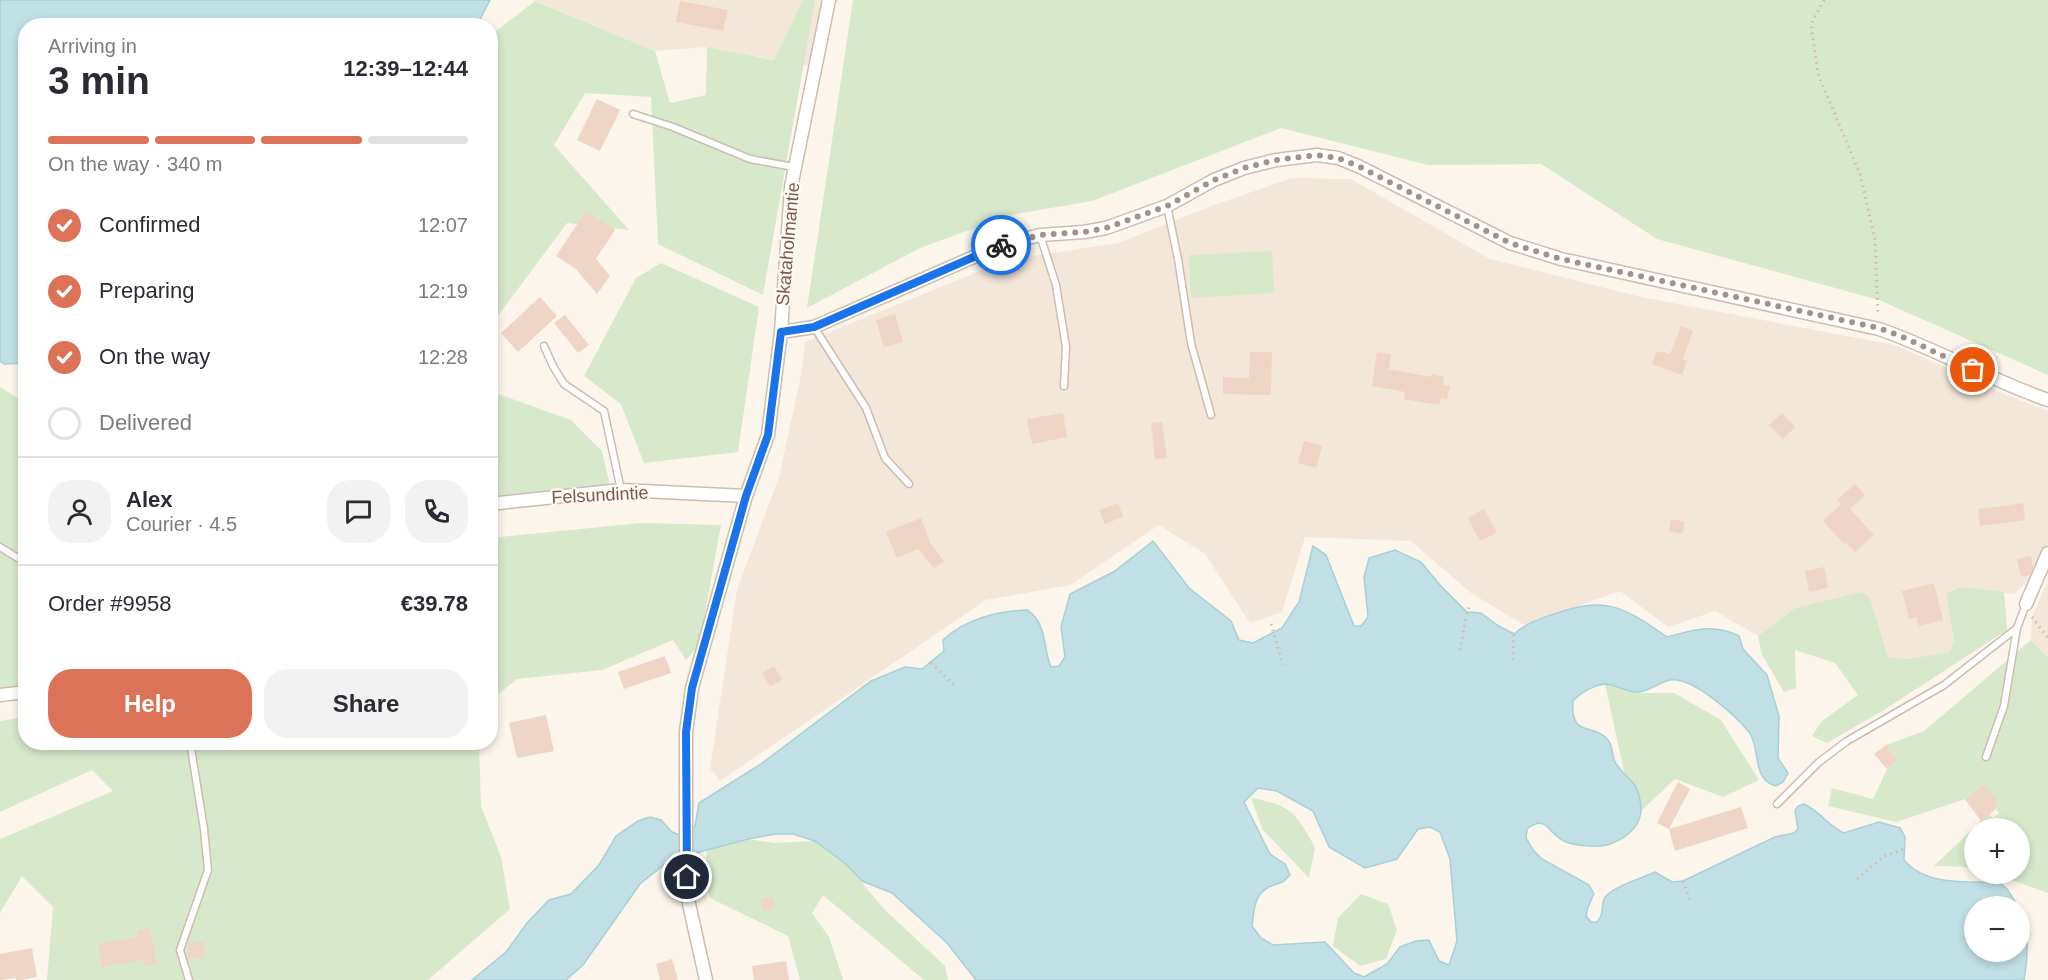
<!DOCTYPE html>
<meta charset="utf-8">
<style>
body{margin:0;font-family:Helvetica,sans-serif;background:#f2f2f3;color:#2b2b33;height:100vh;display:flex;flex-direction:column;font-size:22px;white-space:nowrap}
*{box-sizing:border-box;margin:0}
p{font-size:20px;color:#7c7c81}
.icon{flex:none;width:33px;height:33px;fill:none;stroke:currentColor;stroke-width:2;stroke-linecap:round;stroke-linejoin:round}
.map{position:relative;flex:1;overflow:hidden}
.sheet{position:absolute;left:18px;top:18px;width:480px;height:732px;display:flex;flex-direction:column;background:#fff;border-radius:24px;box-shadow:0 3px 9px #0003}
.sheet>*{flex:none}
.fabs{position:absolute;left:1964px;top:818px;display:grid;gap:12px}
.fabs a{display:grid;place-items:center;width:66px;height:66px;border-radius:50%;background:#fff;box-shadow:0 3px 9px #0003;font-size:30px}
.pin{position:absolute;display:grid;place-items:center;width:51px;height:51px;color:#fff;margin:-26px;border:3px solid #fff;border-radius:50%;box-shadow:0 2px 6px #0007}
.courier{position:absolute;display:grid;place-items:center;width:60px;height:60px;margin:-30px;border:4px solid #1a73e8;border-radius:50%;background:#fff;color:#222;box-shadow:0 2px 8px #0007}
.overview em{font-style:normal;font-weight:700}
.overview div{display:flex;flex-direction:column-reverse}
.overview{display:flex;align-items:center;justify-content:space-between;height:102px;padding:0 30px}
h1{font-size:39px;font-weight:700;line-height:45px}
.bar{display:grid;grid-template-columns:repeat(4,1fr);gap:9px 6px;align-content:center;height:72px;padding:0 30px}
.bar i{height:8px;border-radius:4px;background:#e1e1e2}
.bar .on{background:#dc7359}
.bar p{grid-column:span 4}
.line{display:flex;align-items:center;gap:15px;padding:0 30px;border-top:2px solid #e1e1e2}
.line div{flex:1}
.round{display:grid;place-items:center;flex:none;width:63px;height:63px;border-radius:24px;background:#f2f2f3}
ol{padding:0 30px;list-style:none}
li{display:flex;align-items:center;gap:18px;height:66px}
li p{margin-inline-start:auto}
li .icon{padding:6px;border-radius:50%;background:#dc7359;color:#fff;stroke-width:4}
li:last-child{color:#7c7c81}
li i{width:33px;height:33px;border:3px solid #e1e1e2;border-radius:50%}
.button{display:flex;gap:12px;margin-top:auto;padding:12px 30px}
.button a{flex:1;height:69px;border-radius:24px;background:#dc7359;color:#fff;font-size:24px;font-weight:700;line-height:69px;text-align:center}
.button a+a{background:#f2f2f3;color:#2b2b33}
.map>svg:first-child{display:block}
.residential{fill:#f3e7da}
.green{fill:#d7e9ca}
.water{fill:#c0e0e5;stroke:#a7d0d6;stroke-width:1.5;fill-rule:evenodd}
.building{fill:#efd5c5}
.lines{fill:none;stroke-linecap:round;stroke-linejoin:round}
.lane-casing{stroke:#cdbdb1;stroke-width:9}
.street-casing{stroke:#cdbdb1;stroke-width:15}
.path{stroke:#d5b8a7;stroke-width:3;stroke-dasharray:1.5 4.5;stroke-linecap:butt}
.lane{stroke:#fff;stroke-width:6}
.street{stroke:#fff;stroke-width:12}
.done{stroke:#a59286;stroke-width:6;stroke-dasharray:0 10.8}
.route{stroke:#1a73e8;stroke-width:8}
.labels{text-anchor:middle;stroke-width:4.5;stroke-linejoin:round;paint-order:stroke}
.street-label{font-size:18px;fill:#765c4f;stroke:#fef9f2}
</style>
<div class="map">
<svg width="2048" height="980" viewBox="0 0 2048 980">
<rect width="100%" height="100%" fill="#fcf5eb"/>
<g class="residential">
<path d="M534 0H828L815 67 707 47 655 51Z"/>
<path d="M1292 178 1351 179 1490 259 1641 297 1895 345 2011 397 2048 411V542L2034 576 2014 594 1960 587 1946 594 1954 640 1950 652 1907 659 1888 657 1870 598 1795 608 1758 636 1715 611 1668 627 1620 591 1524 625 1471 593 1411 541 1305 537 1282 612 1250 623 1205 554 1159 525 1070 585 986 600 720 781 710 768 737 590 779 477 801 375 805 342 1007 260 1118 243 1214 205Z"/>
<path d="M2048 580V658L2031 640 2032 617Z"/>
</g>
<g class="green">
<path d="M803 0H815L763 295 658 244 651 97 585 93 554 145 629 230 567 223 491 325V249L497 243 490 238 491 35 535 1 655 51 670 103 706 95 707 47 774 60Z"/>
<path d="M853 0H2048V375L1879 300 1657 239 1541 164 1428 165 1281 128 1092 201 1010 215 920 248 807 308Z"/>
<path d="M1272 251 1274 293 1191 298 1189 255Z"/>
<path d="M661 263 759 307 738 452 644 463 621 404 584 376 636 278Z"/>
<path d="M0 387 26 403 25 684 0 689Z"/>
<path d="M490 391 571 420 602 451 610 486 491 496Z"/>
<path d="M641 523 721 525 699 645 686 660 673 640 602 670 517 679 491 700V538Z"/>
<path d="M1960 587 2004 592 2007 630 1884 710 1827 743 1812 736 1822 721 1858 695 1835 663 1795 650 1796 688 1784 692 1762 655 1758 636 1795 608 1862 592 1870 598 1888 657 1907 659 1950 652 1954 640 1946 594Z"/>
<path d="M2031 640 2048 658V893L1992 873H2019V828H1974V867L1934 866 1981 821 1989 814 1993 818 1999 813 1995 807 1999 804 1985 785 1965 799 1896 822 1828 806 1832 788 1873 799 1887 769 1898 760 1886 745 1924 731Z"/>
<path d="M1605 684 1638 693H1674L1721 720 1759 780 1723 797 1675 779 1642 810 1636 788 1625 776Z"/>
<path d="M25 717 26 742 479 743 481 806 501 857 510 909 428 980H47L53 907 22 876 0 913V839L113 791 92 770 0 812V721Z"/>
<path d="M1251 798C1292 805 1295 813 1315 847L1309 878 1263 830Z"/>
<path d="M748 839 774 843 815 841 846 864 884 909 945 966 948 980H924L823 895 812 913 829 937 843 980H800L788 936 710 898 705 873 707 850Z"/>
<path d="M1361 894 1388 904 1397 930 1386 959 1360 966 1333 946 1338 918Z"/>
</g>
<g class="water">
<path d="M0 0H490L477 25 26 26 25 363 4 364 0 361Z"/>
<path d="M1153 541 1189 588 1231 621 1239 640 1253 643 1282 628 1299 602 1313 546 1326 555 1354 626H1361L1368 617 1364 577 1369 558 1395 550 1421 562 1440 585 1467 612 1481 613 1497 625 1514 634C1525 624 1537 620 1551 615 1606 595 1622 606 1667 637 1694 630 1713 623 1739 636L1743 649 1767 675 1779 716 1778 758 1788 773 1783 782 1776 786C1751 780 1761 747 1749 732 1735 715 1692 676 1670 680 1659 682 1647 693 1636 692 1626 692 1615 684 1605 684 1594 685 1580 693 1573 701 1570 739 1594 722 1608 740 1613 746 1612 756 1615 762 1621 772 1630 778 1636 787 1638 791 1639 796 1640 800 1645 822 1630 837 1610 844 1598 848 1575 846 1564 841 1549 835 1547 813 1527 829L1526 838 1533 850 1542 859 1589 885 1594 894 1588 907 1586 916 1591 922H1597C1604 915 1601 908 1604 899 1610 887 1643 878 1655 872L1672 882 1683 881 1775 837 1794 833 1798 829 1795 811 1798 806 1804 804C1820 811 1828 826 1844 833L1879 822 1900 828 1905 837 1904 860C1925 886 1968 882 1999 882L2007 889 2018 906H1974V951H2019V908C2030 927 2028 959 2024 980H976L947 943 892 893 862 881 846 864 815 841 793 834H776L748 839 670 860 640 884 583 965 566 980H472L506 952 527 923 549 900 571 894 599 865 616 836 638 821 650 817 661 820 672 832 683 836 695 826 699 803 761 764 871 681 905 667 922 669 944 651 943 640C965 619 998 611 1028 610 1048 626 1042 645 1051 667L1059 666 1065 657 1061 627 1070 594 1115 571ZM1258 788 1277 791 1313 811 1329 847 1365 868 1397 859 1418 829 1430 827 1440 832 1450 859 1457 941 1449 965 1439 961 1429 940 1416 941 1400 947 1387 964 1364 977 1354 973 1325 942 1273 945 1261 938 1252 926C1254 911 1254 894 1269 887 1280 882 1281 885 1290 875L1285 864 1270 854 1244 802Z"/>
</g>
<g class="building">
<path d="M680 1 728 10 723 31 676 22Z"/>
<path d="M597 99 620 110 600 151 577 140Z"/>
<path d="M586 211 615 230 596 259 610 276 597 294 576 269 556 256Z"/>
<path d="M540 297 557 316 518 352 501 333Z"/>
<path d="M895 314 903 342 884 347 876 320Z"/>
<path d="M565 315 589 345 578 353 554 323Z"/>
<path d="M1681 326 1693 331 1683 359 1687 361 1682 375 1652 364 1656 352 1661 353V351L1670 354Z"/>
<path d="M1250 352H1272L1271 395 1223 394V377L1249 378Z"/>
<path d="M1377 352 1391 354 1389 369 1431 377 1432 374 1444 377 1443 384 1450 386 1447 400 1441 398 1439 405 1404 399 1405 392 1372 386Z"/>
<path d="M1063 413 1067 437 1032 444 1027 419Z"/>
<path d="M1782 413 1795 427 1783 439 1769 425Z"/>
<path d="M1162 422 1167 458 1155 459 1151 423Z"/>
<path d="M1304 441 1322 446 1316 468 1298 463Z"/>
<path d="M1855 484 1865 495 1850 509 1874 535 1855 552 1846 542 1844 544 1823 521 1841 504 1837 500Z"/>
<path d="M1118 503 1123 517 1105 524 1099 510Z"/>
<path d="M2023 503 2025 520 1980 526 1978 509Z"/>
<path d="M1484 509 1497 533 1480 541 1468 518Z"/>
<path d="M921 518 930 543 944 561 934 568 918 549 897 558 886 532Z"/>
<path d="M1671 519 1685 522 1682 534 1669 531Z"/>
<path d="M2031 556 2033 567 2030 575 2021 577 2017 559Z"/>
<path d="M1824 567 1828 588 1809 592 1805 571Z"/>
<path d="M1934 583 1943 620 1919 626 1916 617 1909 619 1902 591Z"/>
<path d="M665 656 671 673 624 689 618 672Z"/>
<path d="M774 666 782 680 770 687 762 673Z"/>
<path d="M546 715 554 751 517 758 509 723Z"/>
<path d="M1886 745 1898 760 1887 769 1874 754Z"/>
<path d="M1678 782 1690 789 1669 829 1657 823Z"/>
<path d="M1985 784 1999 804 1995 807 1996 809 1981 821 1965 799Z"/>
<path d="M1741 807 1748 828 1675 851 1669 829Z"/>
<path d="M771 896 776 907 764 911 760 900Z"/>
<path d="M150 928 156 964 144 966 143 960 102 967 98 944 138 937 137 931Z"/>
<path d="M188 942H204L203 959 188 958Z"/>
<path d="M32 948 37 977 21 980H16V978L0 980V954Z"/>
<path d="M672 959 678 980H660L656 964Z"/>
<path d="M786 961 789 980H754L752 966Z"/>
</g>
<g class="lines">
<defs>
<g id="lane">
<path d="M633 114 673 127 750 159 794 167"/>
<path d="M1167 206 1178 259 1191 343 1211 415"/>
<path d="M1040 235 1056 285 1066 347 1064 386"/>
<path d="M814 327 866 408 885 458 909 484"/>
<path d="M544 346 553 366 564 384 604 411 621 490"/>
<path d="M0 547 21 560 26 566"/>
<path d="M1986 757 2004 706 2017 628 2026 604"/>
<path d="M1777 804 1819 762 1847 741 1944 685 2017 628"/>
<path d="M189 980 180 950 208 870 204 829 190 742"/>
</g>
<g id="street">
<path d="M781 332 814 327 1001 245 1040 235 1084 232 1106 228 1167 206 1214 180 1244 168 1276 160 1317 155 1338 158 1358 166 1510 243 1561 259 1879 329C1937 349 1990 380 2048 400"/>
<path d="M490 504 621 490 746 496"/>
<path d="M2026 604 2048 553"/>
<path d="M0 695 26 692"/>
<path d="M706 980 689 904 686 877V732L692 688 746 496 768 435 781 332 791 187 829 0"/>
</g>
</defs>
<use href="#lane" class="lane-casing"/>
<use href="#street" class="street-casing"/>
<g class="path">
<path d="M1824 0 1811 24 1818 74 1860 174 1875 239 1878 315"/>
<path d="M2032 617 2048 638"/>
<path d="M1271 624 1283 665"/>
<path d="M1460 650 1467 612 1470 605"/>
<path d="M1513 660 1514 634"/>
<path d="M931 663 956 687"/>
<path d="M1857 879 1883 857 1903 849"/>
<path d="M1683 881 1691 903"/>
</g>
<use href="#lane" class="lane"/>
<use href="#street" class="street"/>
</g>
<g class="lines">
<path class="done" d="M1001 245 1040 235 1084 232 1106 228 1167 206 1214 180 1244 168 1276 160 1317 155 1338 158 1358 166 1510 243 1561 259 1879 328 1903 337 1973 370"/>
<path class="route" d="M687 877 686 732 692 688 746 496 768 435 781 332 814 327 1001 245"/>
</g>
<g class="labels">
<g class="street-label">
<text transform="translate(788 244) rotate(-85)" y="6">Skataholmantie</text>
<text transform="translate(600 495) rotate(-3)" y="6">Felsundintie</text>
</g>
</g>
</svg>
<div class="fabs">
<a>+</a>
<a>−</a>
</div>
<div class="pin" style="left:1973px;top:370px;background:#ea580c"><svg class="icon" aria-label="bag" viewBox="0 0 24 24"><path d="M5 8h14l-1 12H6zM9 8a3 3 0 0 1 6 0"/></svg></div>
<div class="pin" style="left:687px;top:877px;background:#1f2937"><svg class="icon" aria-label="home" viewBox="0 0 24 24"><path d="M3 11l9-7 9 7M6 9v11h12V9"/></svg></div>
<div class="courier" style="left:1001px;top:245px"><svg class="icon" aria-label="bike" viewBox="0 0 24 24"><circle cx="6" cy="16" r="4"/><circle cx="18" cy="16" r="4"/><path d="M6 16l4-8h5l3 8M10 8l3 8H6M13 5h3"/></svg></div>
<section class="sheet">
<div class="overview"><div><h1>3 min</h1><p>Arriving in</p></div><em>12:39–12:44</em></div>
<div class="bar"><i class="on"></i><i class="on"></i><i class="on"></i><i></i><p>On the way · 340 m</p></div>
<ol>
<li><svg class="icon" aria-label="check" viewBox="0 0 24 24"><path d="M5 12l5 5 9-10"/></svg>Confirmed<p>12:07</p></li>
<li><svg class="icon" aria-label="check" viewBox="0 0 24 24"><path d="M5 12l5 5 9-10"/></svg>Preparing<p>12:19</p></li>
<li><svg class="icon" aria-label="check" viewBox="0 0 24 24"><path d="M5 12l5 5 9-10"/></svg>On the way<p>12:28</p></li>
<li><i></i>Delivered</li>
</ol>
<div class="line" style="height:108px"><a class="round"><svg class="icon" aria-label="person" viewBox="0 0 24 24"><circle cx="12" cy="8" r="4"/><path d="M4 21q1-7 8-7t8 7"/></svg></a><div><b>Alex</b><p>Courier · 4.5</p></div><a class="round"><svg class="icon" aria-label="chat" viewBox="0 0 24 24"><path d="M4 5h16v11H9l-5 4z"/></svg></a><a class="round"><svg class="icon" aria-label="phone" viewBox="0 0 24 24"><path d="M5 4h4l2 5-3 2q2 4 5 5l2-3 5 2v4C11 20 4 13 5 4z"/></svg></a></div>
<div class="line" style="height:78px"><div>Order #9958</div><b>€39.78</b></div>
<div class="button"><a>Help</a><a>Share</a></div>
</section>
</div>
